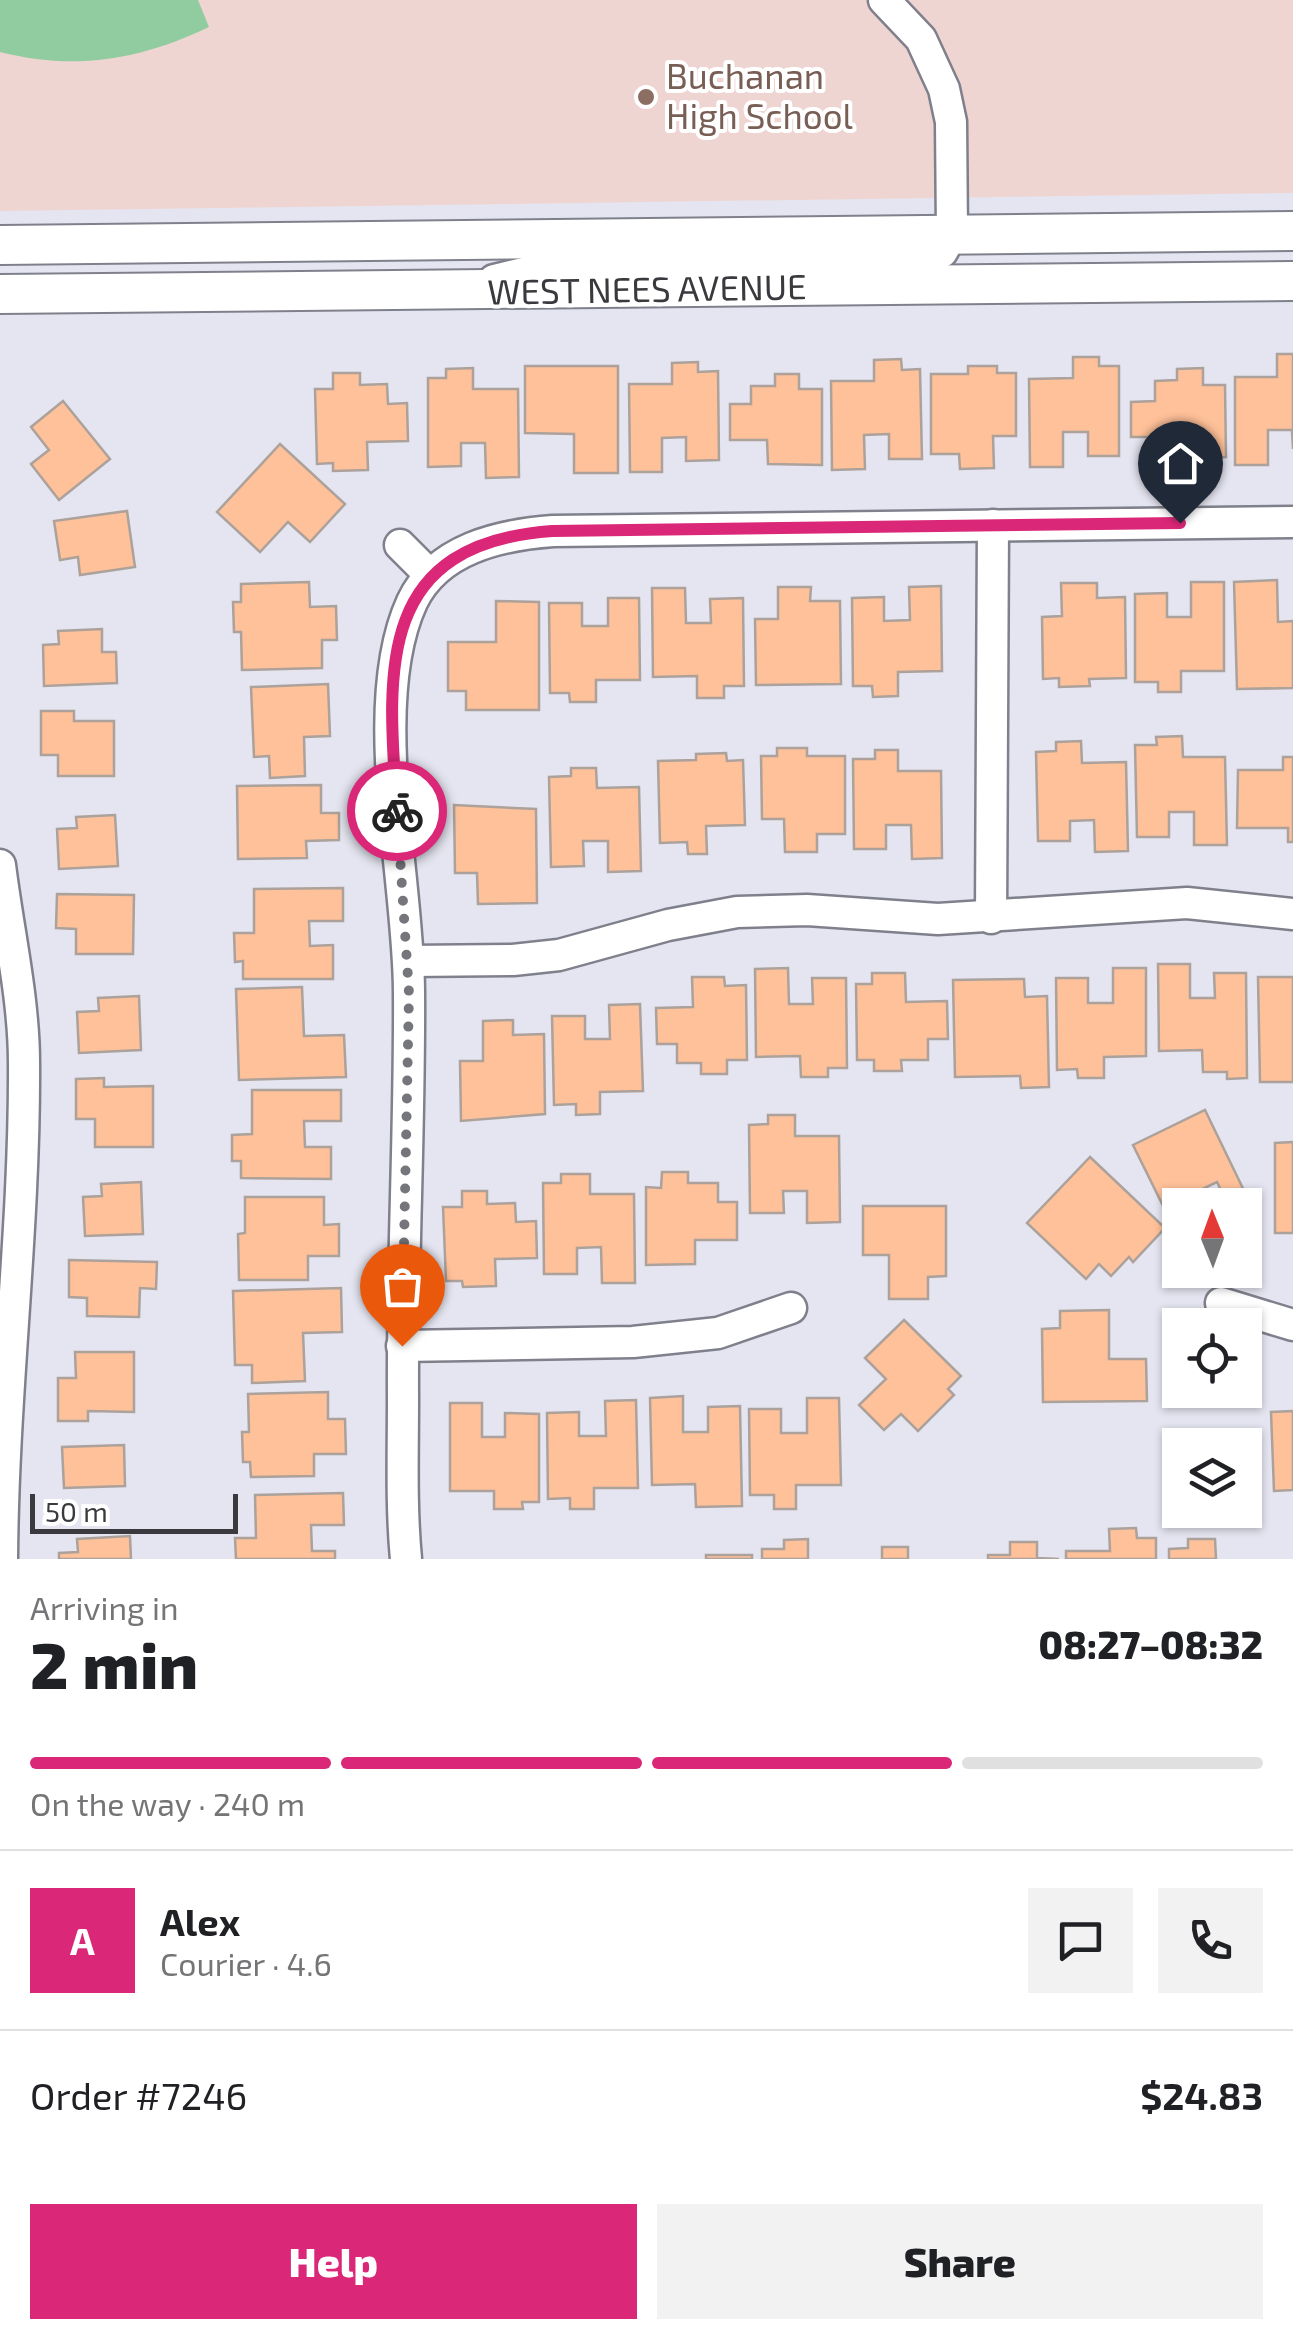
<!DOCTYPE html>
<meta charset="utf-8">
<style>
body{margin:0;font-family:"Exo 2",sans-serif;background:#f2f2f2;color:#202124;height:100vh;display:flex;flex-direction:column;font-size:38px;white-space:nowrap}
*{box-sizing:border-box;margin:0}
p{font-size:32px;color:#757577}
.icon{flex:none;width:55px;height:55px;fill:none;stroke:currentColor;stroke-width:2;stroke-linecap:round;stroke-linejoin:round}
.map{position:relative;height:1559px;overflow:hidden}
.drawer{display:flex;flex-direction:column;background:#fff;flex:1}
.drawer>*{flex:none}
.needle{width:65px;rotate:359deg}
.tools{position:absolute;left:1162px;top:1188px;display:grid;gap:20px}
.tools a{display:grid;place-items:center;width:100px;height:100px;border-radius:0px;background:#fff;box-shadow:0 2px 8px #0004;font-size:50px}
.scale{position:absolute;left:30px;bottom:25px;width:208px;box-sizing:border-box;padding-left:10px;border:5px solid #39393e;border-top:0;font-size:28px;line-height:35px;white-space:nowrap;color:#39393e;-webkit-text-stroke:8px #fff;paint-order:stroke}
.pin{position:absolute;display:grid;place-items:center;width:85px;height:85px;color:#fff;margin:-102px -42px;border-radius:50% 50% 50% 0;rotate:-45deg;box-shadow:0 0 10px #0007}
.pin .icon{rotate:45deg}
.courier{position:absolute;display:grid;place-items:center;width:100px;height:100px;margin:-50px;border:8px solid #db2777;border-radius:50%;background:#fff;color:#222;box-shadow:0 2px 12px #0007}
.headline em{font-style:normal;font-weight:800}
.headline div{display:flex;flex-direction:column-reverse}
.headline{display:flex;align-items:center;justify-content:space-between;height:170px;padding:0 30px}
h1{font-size:65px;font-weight:800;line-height:75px}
.bar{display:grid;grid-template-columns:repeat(4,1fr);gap:15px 10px;align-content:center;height:120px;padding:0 30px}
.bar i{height:12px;border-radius:8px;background:#e0e0e0}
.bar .current{background:#db2777}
.bar p{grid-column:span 4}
.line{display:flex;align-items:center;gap:25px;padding:0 30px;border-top:2px solid #e0e0e0}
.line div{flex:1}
.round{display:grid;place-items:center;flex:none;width:105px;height:105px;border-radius:0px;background:#f2f2f2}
.action{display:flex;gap:20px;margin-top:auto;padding:20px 30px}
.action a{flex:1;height:115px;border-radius:0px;background:#db2777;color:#fff;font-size:40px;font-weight:800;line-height:115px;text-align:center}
.action a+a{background:#f2f2f2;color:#202124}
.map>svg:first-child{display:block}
.education{fill:#efd5d2}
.green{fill:#90cc9f}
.building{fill:#ffc199;stroke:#aca19b;stroke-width:2.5}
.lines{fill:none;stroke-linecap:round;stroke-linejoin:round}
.minor-casing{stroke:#7f808b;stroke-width:35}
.major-casing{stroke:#7f808b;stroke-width:42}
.minor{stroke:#fff;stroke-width:30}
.major{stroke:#fff;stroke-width:38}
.done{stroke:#75757c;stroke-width:10;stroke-dasharray:0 18}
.route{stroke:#db2777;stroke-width:12}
.education-dot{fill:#8d6e63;stroke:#fff;stroke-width:4}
.labels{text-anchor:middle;stroke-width:8;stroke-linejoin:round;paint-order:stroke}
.education-label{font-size:35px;fill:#785e54;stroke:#fff;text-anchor:start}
.street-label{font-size:35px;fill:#39393e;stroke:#fff}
</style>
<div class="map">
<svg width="1293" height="1559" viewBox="0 0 1293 1559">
<rect width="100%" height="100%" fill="#e4e5f0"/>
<path class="education" d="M0 0H1293V193L0 211Z"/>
<path class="green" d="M0 0H198L209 27C140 60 75 71 0 52Z"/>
<g class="building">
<path d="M1277 354H1293V449L1292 430H1268V465H1235V377H1277Z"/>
<path d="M1073 357H1099V366H1119V456H1088V432H1063V467H1030L1029 379 1073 378Z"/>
<path d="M901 359 902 370 920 369 922 459H889V434L864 435 865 469 832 470 831 381H874V360Z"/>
<path d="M698 362V372L718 371 719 460 686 461V437L662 438V472H630L629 384H672V363Z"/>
<path d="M525 366H618V473H574V434L525 433Z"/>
<path d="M968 366H997V373H1016V436H993L994 468 960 469 959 454H931V374H968Z"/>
<path d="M473 368V389H518L519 477 486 478 485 443H461V466L428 467V378H446V369Z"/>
<path d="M1203 368V385H1225L1226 457 1204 458V466H1172V437H1131V402L1155 401V381L1177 380V369Z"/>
<path d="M333 373H360V385L387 384 388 404 407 403 408 441 367 442 368 470 333 471V463L317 464 315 389H333Z"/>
<path d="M775 374H799V389H822V465L768 464 767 440H730V404H751V386H775Z"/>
<path d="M63 401 110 459 59 500 31 464 49 450 31 427Z"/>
<path d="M280 444 345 504 310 542 288 522 260 552 217 512Z"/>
<path d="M127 511 135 567 80 575 78 557 60 560 54 521Z"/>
<path d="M1277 580 1278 622 1293 621V688L1237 689 1234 582Z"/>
<path d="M309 582 310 607 336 606 337 640H322V668L242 670 241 632H234L233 602H241V584Z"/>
<path d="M1191 582H1224V671H1181V692H1158V682H1135V594L1167 593V617H1191Z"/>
<path d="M1061 583H1097V598L1125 597 1126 678 1089 679 1090 686 1059 687V678L1043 679 1042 617 1062 616Z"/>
<path d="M941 586 942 671 898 672V696L873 697 872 686H853L852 598 884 597V621L910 620 909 587Z"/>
<path d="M778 587H811L810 601H840L841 684 756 685 755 619H778Z"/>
<path d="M652 588H685L686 623H711L710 599 743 598 744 686H724V698H697V676L653 677Z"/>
<path d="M608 598H639L640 680H596V702H570L569 693H550L549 603H582V626H608Z"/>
<path d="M496 601 539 602V710H466V691H448V642H496Z"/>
<path d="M102 629V652H116L117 683 44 686 43 645 59 644 58 631Z"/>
<path d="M328 684 330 736 304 737 305 776 270 778 269 756 254 757 251 687Z"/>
<path d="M41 711H74V721H114V776H58V755H41Z"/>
<path d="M1182 736 1183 757H1225L1227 845H1194V812H1169V837H1137L1135 745H1157L1156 737Z"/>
<path d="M1081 741 1082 763 1126 762 1128 851 1095 852 1094 820 1070 821V841H1038L1036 752 1056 751V742Z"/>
<path d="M777 748H807V756H845V834H817V852H785L784 819H762L761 756H777Z"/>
<path d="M875 750H898V771H941L942 858 912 859 911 825H886V849H854L853 759H875Z"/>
<path d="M726 753 727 761 743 760 745 825 706 826 707 854H688L687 842 660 843 658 761 696 760V754Z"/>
<path d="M1283 757H1293V842H1288V828H1237L1238 770H1283Z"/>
<path d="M571 768H596L597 788 639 787 641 871 608 872V841H583L584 866 551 867 549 777 571 776Z"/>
<path d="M321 785V813H339V840L306 841 307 858 238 859 237 786Z"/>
<path d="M454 805 536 809 537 903 478 904 477 873H455Z"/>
<path d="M115 815 118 866 59 869 57 829 77 828 76 817Z"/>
<path d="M343 888V921H309L310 946 333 945V979H243V961L235 962 234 933H254V889Z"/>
<path d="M57 894 134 895 133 954H76V929L56 928Z"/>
<path d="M1158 964H1190V998H1215L1214 973H1246L1247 1078 1227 1079V1072H1203L1202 1050 1159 1051Z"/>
<path d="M788 968 789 1004H813L812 978H846L847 1068H828V1077H801L800 1056 756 1057 755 969Z"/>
<path d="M1113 968H1146V1056L1104 1057V1078H1078L1077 1069 1057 1070 1056 978H1088V1003H1113Z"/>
<path d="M872 973H905L906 1002 947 1001 948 1039H928V1060H901L902 1071H874V1060H857L856 984H872Z"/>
<path d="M692 977H724L725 986 746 985 747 1060H727V1074H701V1063H677V1044H657L656 1008 693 1007Z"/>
<path d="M1258 977H1293V1082H1260Z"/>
<path d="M1024 979 1025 997 1047 996 1049 1087 1021 1088 1020 1076 955 1077 953 980Z"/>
<path d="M302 987 304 1036 344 1035 346 1077 239 1080 236 989Z"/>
<path d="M139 996 141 1050 79 1053 77 1012 99 1011 98 998Z"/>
<path d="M640 1004 643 1091 600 1092V1114L576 1115V1104L554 1105 552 1016H585V1039H610L609 1005Z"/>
<path d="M513 1020V1035L544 1034 545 1114 461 1121 460 1061H483V1021Z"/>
<path d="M104 1078V1087L153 1086V1147H95V1119H76V1079Z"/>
<path d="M252 1090H341V1121H304L305 1147H331V1179L241 1178V1161H232V1135L252 1134Z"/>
<path d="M1205 1110 1250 1203 1228 1205 1217 1182 1194 1193 1200 1205H1180V1225L1174 1228 1133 1145Z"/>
<path d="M768 1115H795V1136H839L840 1222 807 1223V1191H783L784 1213H750L749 1125 768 1124Z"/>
<path d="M1293 1142V1233H1275V1143Z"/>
<path d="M1090 1157 1165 1228 1133 1262 1129 1257 1111 1276 1099 1264 1086 1279 1027 1223Z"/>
<path d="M662 1172H688V1183H718V1202H737V1240H695V1264L646 1265V1187L661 1188Z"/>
<path d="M561 1174H590V1194H634L635 1283H602L601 1247 577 1248V1274H544L543 1183H561Z"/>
<path d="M141 1182 143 1234 85 1236 83 1197 102 1196 101 1184Z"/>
<path d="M462 1191H487V1204L515 1203 516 1222 536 1221 537 1258 495 1259 496 1286 463 1287 462 1281H446L443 1207H462Z"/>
<path d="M245 1197H324V1225L339 1224V1256H308V1280H239L238 1234 245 1233Z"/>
<path d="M863 1206H946V1276L928 1277V1299H889V1255H863Z"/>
<path d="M69 1260 157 1262 156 1289 140 1288 139 1317 87 1316V1298L69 1297Z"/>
<path d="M341 1288 342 1332 303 1333 305 1381 252 1383V1365H235L233 1291Z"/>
<path d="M1109 1310V1359H1146L1147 1401 1043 1402 1042 1329 1060 1328V1311Z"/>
<path d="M904 1320 961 1376 948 1389 954 1395 918 1431 901 1414 884 1430 859 1405 886 1379 865 1358Z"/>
<path d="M75 1352H134V1412L88 1411V1421H58V1378H76Z"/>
<path d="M328 1392V1419H345L346 1454H314V1476L251 1477 250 1462H243L242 1432H249L248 1394Z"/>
<path d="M683 1396V1432H708V1407L740 1406 742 1506 696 1507 695 1484 652 1485 650 1398Z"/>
<path d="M807 1398H839L841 1485H796V1509H774V1495H750L749 1409H781V1433H807Z"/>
<path d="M636 1400 638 1488H594V1509H570V1498L548 1499 547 1413 579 1412V1436H606L605 1401Z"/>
<path d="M450 1403H482V1437H505V1413L539 1414V1502H522L523 1509H494V1491H450Z"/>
<path d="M1293 1411V1490L1274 1491 1271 1412Z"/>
<path d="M124 1445 125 1486 64 1488 62 1447Z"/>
<path d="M343 1493 344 1525H311L312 1551H335V1559H236L235 1538H256L255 1495Z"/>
<path d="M1136 1528 1137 1538H1156V1559H1066V1551H1110L1109 1529Z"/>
<path d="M130 1536 131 1559H59V1553L78 1552 77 1539Z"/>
<path d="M808 1539V1559H762V1549H784V1540Z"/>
<path d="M1188 1539H1215L1216 1559H1169V1549L1188 1548Z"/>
<path d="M1010 1542H1037V1558L1059 1559H988V1555H1010Z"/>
<rect x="882" y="1547" width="26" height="12"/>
<rect x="706" y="1555" width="46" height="4"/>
</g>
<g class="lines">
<defs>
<g id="minor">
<path d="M494 280 545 268 922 260 942 252 952 234 951 122 944 89 921 39 884 0"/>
<path d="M400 545 430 575"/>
<path d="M0 865C8 930 24 998 24 1063 25 1229 3 1393 2 1559"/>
<path d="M991 918 993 525"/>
<path d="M409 961 513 960 559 955 668 925 737 912 807 910 938 919 1187 903 1293 914"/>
<path d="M1221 1303 1293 1325"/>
<path d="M402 1346 633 1342 718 1333 791 1308"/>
<path d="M406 1559C401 1507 403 1453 403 1400 402 1264 410 1128 409 992 409 880 365 704 412 602 437 549 499 535 553 531L1293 522"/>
</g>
<g id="major">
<path d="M0 245 1293 231"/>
<path d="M0 294 1293 281"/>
</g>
</defs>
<use href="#minor" class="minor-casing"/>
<use href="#major" class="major-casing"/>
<use href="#minor" class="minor"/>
<use href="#major" class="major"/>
</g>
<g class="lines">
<path class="done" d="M397 811 409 993 402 1346"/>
<path class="route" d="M397 811C387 670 375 544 552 531L1180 523"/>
</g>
<circle class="education-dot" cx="646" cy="97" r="10"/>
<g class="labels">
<g class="education-label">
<text x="666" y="89">Buchanan<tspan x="666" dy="40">High School</tspan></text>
</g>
<g class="street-label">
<text transform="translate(647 290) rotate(-1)" y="12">WEST NEES AVENUE</text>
</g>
</g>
</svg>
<div class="tools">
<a><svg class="needle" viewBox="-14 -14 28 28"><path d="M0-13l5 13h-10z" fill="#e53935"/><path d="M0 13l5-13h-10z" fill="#757577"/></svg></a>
<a><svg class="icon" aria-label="locate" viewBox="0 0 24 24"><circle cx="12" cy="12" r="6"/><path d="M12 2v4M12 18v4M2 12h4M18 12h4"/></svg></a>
<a><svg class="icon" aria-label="layers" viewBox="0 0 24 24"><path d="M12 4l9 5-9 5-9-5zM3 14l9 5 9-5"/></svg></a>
</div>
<div class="scale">50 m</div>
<div class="pin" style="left:402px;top:1346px;background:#ea580c"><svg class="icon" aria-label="bag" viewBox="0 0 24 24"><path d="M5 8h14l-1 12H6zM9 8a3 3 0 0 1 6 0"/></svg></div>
<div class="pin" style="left:1180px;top:523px;background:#1f2937"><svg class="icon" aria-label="home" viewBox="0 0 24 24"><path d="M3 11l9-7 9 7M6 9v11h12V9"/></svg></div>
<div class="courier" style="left:397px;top:811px"><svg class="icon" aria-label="bike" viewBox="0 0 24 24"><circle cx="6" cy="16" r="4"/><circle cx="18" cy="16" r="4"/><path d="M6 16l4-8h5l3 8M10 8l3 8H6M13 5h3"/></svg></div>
</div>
<section class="drawer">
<div class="headline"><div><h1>2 min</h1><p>Arriving in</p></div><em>08:27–08:32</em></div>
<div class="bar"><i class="current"></i><i class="current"></i><i class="current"></i><i></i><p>On the way · 240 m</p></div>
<div class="line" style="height:180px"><b class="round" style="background:#db2777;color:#fff">A</b><div><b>Alex</b><p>Courier · 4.6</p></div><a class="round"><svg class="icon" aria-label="chat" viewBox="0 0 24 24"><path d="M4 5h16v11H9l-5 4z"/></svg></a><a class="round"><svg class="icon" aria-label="phone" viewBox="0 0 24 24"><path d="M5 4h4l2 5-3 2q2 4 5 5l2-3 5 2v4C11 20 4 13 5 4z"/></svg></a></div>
<div class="line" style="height:130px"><div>Order #7246</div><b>$24.83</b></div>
<div class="action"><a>Help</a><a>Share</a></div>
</section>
